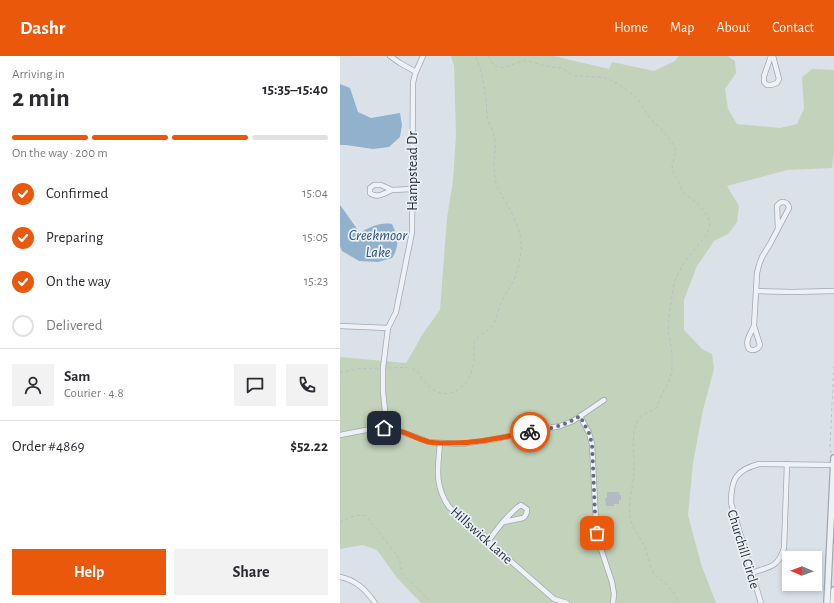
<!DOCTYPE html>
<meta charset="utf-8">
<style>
body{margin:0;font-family:"Alegreya Sans",sans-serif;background:#f2f2f3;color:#2b2b33;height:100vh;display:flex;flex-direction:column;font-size:15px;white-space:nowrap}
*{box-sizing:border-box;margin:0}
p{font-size:13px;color:#7c7c81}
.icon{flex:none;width:22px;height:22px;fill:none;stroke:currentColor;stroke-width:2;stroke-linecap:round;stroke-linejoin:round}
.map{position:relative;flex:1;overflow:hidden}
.side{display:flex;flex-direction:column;background:#fff;width:340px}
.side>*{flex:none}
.needle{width:26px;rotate:271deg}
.controls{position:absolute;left:442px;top:495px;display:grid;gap:8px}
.controls a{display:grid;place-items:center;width:40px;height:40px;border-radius:0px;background:#fff;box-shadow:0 2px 6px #0003;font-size:20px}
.pin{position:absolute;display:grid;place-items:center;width:34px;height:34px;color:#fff;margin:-17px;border-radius:8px;box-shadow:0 2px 6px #0006}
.courier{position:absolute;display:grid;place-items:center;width:40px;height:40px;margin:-20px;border:3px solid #ea580c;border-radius:50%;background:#fff;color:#222;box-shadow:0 1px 5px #0007}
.headline em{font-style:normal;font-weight:700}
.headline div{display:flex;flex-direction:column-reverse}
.headline{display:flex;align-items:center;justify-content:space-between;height:68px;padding:0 12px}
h1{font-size:26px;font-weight:700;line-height:30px}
.bar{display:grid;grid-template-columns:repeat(4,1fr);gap:6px 4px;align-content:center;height:48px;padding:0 12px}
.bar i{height:5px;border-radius:3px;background:#e1e1e2}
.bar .current{background:#ea580c}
.bar p{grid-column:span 4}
.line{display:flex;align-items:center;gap:10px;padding:0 12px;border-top:1px solid #e1e1e2}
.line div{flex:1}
.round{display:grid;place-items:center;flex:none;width:42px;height:42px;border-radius:0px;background:#f2f2f3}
ol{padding:0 12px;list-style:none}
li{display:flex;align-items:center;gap:12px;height:44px}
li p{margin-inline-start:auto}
li .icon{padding:4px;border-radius:50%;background:#ea580c;color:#fff;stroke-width:4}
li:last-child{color:#7c7c81}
li i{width:22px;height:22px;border:2px solid #e1e1e2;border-radius:50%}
.action{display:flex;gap:8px;margin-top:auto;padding:8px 12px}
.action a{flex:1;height:46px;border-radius:0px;background:#ea580c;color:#fff;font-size:16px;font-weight:700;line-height:46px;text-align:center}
.action a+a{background:#f2f2f3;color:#2b2b33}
header{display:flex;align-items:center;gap:24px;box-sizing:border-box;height:56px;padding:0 20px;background:#ea580c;color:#fff}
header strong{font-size:19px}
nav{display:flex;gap:22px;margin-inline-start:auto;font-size:14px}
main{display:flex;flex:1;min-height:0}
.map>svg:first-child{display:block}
.green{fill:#c3d2bb}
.water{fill:#92b1cc}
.building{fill:#b2bac5}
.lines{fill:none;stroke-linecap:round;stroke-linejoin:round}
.minor-casing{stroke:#a0a8b2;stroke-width:6}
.tertiary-casing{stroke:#a0a8b2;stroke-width:8}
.path{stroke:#b9bfc6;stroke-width:1;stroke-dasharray:3 3;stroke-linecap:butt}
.minor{stroke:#eef1f6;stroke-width:4.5}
.tertiary{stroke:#eef1f6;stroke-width:5.5}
.done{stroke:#646d7a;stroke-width:4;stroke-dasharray:0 7.2}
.route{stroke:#ea580c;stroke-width:5}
.labels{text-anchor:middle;stroke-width:3.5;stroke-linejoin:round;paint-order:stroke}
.street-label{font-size:14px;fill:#242f3f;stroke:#ebf0f5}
.water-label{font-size:15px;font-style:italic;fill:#2a5177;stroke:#ebf0f5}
</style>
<header>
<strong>Dashr</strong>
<nav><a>Home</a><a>Map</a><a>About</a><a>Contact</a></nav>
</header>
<main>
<section class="side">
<div class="headline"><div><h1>2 min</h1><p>Arriving in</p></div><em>15:35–15:40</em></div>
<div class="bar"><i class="current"></i><i class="current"></i><i class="current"></i><i></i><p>On the way · 200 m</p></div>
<ol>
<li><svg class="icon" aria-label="check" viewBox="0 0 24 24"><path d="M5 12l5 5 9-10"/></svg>Confirmed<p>15:04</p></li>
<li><svg class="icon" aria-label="check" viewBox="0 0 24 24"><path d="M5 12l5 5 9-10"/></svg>Preparing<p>15:05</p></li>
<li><svg class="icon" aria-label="check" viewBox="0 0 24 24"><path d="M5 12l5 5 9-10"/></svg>On the way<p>15:23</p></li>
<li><i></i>Delivered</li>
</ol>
<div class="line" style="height:72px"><a class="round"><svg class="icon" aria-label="person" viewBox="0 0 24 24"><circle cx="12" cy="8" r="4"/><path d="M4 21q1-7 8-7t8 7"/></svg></a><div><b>Sam</b><p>Courier · 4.8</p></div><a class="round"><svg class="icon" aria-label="chat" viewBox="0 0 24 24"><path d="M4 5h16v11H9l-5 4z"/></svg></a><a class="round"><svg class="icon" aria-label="phone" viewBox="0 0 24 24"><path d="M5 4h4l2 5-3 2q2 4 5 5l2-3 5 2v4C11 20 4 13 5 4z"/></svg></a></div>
<div class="line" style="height:52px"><div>Order #4869</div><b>$52.22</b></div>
<div class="action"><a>Help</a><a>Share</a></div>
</section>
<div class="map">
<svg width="494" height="547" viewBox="0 0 494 547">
<rect width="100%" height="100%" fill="#dbe1e8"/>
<path class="green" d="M111 0H214L269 13 272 6 314 15 335 5 339 0H387L395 5 396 17 385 33 388 53 397 68 440 72 457 68 464 53 462 21 472 13 494 14V96L492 112 447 114 387 130 399 150 397 166 388 178 374 185 357 210 344 244V274L362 293 372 298 374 313 363 354 353 407 348 459 361 508 376 547H81L58 523 37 494 23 489 0 493V301L66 307 71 299 82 279 100 254 107 162 113 125 116 80 114 10Z"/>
<g class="water">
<path d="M0 28 10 32 18 56 31 62 60 57 62 69 60 81 49 91 33 93 6 89H0Z"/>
<path d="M0 149 3 153 20 177C30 171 40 166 52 168 58 181 60 190 52 202L38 206 19 205 2 195 0 190Z"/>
</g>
<path class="building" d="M267 436H279V439H281V444H279V448H274V450H266L265 442H267Z"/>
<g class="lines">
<defs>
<g id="minor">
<path d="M50 0 60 7 76 16"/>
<path d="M431 0 424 20V26L427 29H431L437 27 439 23 433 0"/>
<path d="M52 134C45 137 37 143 30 137V132L34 129H41L52 134 72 133"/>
<path d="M416 235 452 236 494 235"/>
<path d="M0 270 48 272"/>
<path d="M414 270C411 277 404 286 409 293 413 295 418 294 420 289L414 270 417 217 419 209 422 201 430 188 449 152C448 145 441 144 437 150L438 173"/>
<path d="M240 360 249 377 252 388 256 467 259 487 272 526 274 538 273 547"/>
<path d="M44 372 45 355 43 336V312L48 272 56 256 72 176 73 27 75 18 83 0"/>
<path d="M0 379 31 373 47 372 54 373 89 386 120 388 150 384 220 370 233 365 264 344"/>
<path d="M100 387C98 412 94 429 109 451L214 543 227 547"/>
<path d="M148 485C156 475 170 455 181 449L187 453C187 458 186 460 183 462L164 466"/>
<path d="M411 517C429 511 438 512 444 492L447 408"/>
<path d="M0 521C16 524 26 534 35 547"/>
<path d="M421 547 391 447C391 423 396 414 419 408L494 409"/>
</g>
<g id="tertiary">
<path d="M487 547 494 402"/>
<path d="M493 547 494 534"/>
</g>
</defs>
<use href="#minor" class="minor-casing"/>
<use href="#tertiary" class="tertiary-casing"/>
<g class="path">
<path d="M148 0 154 9 159 12 166 11 182 5H189L205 10 222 12 234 20 260 21 269 23 283 31 298 43 308 60 322 74 334 89 336 95 332 110 334 118 339 126 343 136 359 149 368 160 370 169 367 178 343 208 337 220 334 227 329 260 328 274 332 296V314L329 326 325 332 317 351C311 356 302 357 298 364 290 378 295 400 294 416 293 431 288 446 290 461 293 476 302 482 306 494 308 500 309 508 312 514 315 520 321 523 325 527 331 533 336 539 339 547"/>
<path d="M48 312C56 312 68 310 75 314 79 316 80 320 82 323 90 333 101 341 114 336 126 331 133 317 134 304 135 299 133 292 134 286 137 279 147 276 152 270 157 264 157 255 161 247 165 237 173 229 176 218 180 206 183 192 180 179 178 169 172 157 167 148 163 141 158 135 156 127 155 121 154 115 154 109 154 100 156 93 155 85 154 75 148 68 147 59 146 54 147 49 146 44 144 29 142 14 135 0"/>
<path d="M0 315 2 316 15 313 39 312"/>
<path d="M491 397 490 390 494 310"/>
<path d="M0 466C8 462 17 457 26 460L58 501C61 506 60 513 63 518L92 547"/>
</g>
<use href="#minor" class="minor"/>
<use href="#tertiary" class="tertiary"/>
</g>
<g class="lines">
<path class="done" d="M190 376C208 373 225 370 240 360L249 377 252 388 255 457 257 477"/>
<path class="route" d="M44 372C60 372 74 382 89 386 95 387 101 387 107 387 135 388 163 381 190 376"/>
</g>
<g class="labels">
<g class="street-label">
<text transform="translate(72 115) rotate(-90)" y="5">Hampstead Dr</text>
<text transform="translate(142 479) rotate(42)" y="5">Hillswick Lane</text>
<text transform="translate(404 493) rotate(73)" y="5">Churchill Circle</text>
</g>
<g class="water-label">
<text x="38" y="184">Creekmoor<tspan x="38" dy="17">Lake</tspan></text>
</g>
</g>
</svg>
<div class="controls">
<a><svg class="needle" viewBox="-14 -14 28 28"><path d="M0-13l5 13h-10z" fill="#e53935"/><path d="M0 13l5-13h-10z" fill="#7c7c81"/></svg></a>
</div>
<div class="pin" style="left:257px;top:477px;background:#ea580c"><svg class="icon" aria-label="bag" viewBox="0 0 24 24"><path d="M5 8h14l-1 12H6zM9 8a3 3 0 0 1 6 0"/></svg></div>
<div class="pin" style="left:44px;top:372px;background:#1f2937"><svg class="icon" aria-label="home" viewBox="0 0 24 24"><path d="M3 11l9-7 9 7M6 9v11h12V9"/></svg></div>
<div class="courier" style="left:190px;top:376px"><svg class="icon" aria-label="bike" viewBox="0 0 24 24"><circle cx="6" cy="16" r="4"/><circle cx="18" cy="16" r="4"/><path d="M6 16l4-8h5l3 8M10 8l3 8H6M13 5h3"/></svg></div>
</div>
</main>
